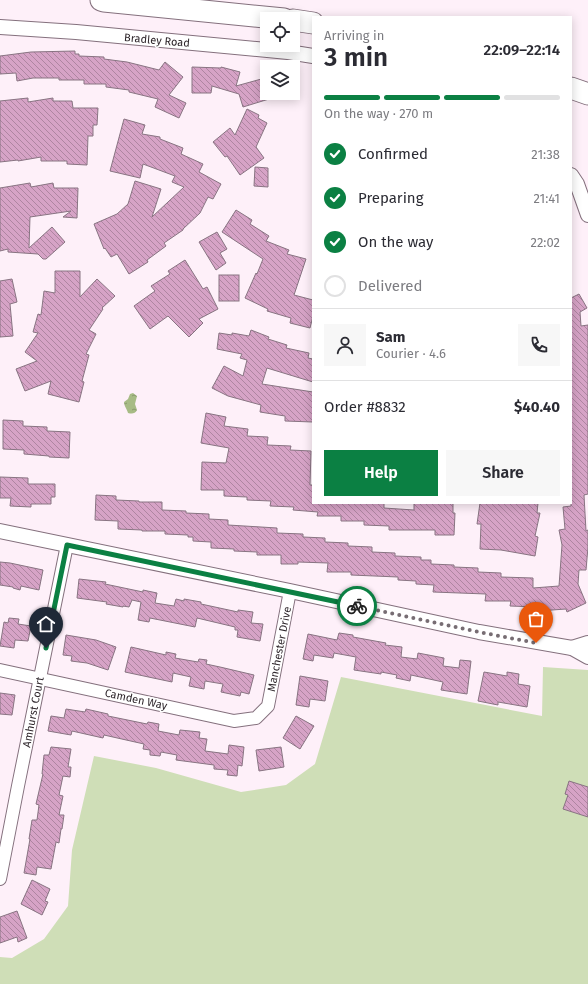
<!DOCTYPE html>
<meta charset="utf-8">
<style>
body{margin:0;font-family:"Fira Sans",sans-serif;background:#f7f7f7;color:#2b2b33;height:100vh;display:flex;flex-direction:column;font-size:15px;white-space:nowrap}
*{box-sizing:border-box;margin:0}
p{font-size:13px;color:#7c7c81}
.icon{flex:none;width:22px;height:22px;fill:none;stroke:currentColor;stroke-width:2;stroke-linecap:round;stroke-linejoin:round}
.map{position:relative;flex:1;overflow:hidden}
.panel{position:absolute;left:312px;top:16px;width:260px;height:488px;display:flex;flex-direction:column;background:#fff;border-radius:0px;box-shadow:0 2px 10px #0003}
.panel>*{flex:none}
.controls{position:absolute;left:260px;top:12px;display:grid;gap:8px}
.controls a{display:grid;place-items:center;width:40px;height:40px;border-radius:0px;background:#fff;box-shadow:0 2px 10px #0003;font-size:20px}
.pin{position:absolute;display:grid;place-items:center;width:34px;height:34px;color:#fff;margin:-41px -17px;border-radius:50% 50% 50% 0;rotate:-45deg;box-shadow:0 0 4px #0007}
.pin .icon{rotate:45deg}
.courier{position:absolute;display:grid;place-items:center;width:40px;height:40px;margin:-20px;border:3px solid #0b8043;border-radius:50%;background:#fff;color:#222;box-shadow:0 1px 5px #0007}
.headline em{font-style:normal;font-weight:600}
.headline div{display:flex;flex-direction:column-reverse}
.headline{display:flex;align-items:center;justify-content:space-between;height:68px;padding:0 12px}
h1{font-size:26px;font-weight:600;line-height:30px}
.bar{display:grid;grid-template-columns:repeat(4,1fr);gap:6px 4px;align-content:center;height:48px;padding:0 12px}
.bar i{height:5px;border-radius:3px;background:#e1e1e2}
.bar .on{background:#0b8043}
.bar p{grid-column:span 4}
.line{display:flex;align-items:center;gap:10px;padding:0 12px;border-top:1px solid #e1e1e2}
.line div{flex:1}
.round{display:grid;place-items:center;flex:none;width:42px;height:42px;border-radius:0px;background:#f7f7f7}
ol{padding:0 12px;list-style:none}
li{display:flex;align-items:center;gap:12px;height:44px}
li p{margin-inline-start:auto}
li .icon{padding:4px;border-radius:50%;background:#0b8043;color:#fff;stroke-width:4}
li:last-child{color:#7c7c81}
li i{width:22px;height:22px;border:2px solid #e1e1e2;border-radius:50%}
.cta{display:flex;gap:8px;margin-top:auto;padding:8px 12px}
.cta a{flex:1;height:46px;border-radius:0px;background:#0b8043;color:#fff;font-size:16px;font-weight:600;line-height:46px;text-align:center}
.cta a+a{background:#f7f7f7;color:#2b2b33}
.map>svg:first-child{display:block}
.grass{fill:#cfdeb7}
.water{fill:url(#water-ripples)}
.building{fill:url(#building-back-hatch);stroke:#887482}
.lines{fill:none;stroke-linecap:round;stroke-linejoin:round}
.minor-casing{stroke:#84707d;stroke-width:14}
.tertiary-casing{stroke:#84707d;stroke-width:16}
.motorway-casing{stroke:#84707d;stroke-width:23}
.minor{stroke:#fff;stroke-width:12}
.tertiary{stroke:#fff;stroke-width:14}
.motorway{stroke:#fff;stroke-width:21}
.done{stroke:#776d73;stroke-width:4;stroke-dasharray:0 7.2}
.route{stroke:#0b8043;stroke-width:5}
.labels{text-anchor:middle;stroke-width:3;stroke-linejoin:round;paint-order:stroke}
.street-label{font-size:11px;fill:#2e262b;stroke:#fff}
</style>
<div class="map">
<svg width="588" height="984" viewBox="0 0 588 984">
<defs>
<pattern id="water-ripples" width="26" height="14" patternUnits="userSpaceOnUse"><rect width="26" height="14" fill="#a7bb85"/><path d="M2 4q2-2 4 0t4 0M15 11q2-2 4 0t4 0" fill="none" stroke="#88986d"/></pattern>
<pattern id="building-back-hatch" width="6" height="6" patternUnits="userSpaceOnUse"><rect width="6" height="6" fill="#d6a3c6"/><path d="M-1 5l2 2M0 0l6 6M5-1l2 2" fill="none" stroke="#ae85a1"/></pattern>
</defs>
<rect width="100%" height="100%" fill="#fef0f9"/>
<path class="grass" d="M543 667 588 670V984H0V957L12 958 44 939 68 906 72 850 94 756 156 768 241 792 286 785 315 764 341 677 542 716Z"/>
<path class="water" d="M133 393 137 396 135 404 137 410C135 414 132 414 128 413 127 409 124 406 124 402L128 399 130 394Z"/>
<g class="building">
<path d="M75 51V54H79V56L104 57V59L127 62 159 70 165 62 183 77 169 95 186 103 179 118 155 107 158 99 129 92V90L106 87V84H84V80H59V78H33L17 81 16 73 0 74V56L31 52Z"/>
<path d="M192 67 221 68V67L240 72 236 86 265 78 267 83V93H282V95L243 107 239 94 212 86 211 93H192Z"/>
<path d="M28 98V102L53 98V101H72L73 108H98L97 125H93V136H88L87 165 67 164V161H41V157L18 161V160L0 162V101Z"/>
<path d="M247 109 259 115 258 118 267 123 256 147 264 158 240 175 227 156 225 157 213 142 230 128 235 135Z"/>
<path d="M124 119 145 125 142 134 160 137V139L183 148 181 154 203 164 199 172 221 184 213 199 208 197 200 213 183 229V230L164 243 166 246 147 260 148 262 129 274 117 254 111 257 105 248 104 249 94 224 117 214 128 204 135 181 161 189 152 217 184 187 172 182 175 176 143 164 140 178 110 171Z"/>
<path d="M255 167 268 168V187L254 186Z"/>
<path d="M30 183 31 187 53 183 54 188H78L77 218 63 217 71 211 30 217 29 248 52 227 65 242 46 259H43L38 254 8 252V249L0 251V188Z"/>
<path d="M236 210 252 220 250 224 269 236 266 241 289 250 287 254 306 259 294 295 313 300V316L310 328 290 323 291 318 267 311 268 309 245 298 256 273 257 274 263 259 222 232Z"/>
<path d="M217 232 227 249 220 253 226 263 216 270 199 242Z"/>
<path d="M185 260 203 289 207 287 218 309 199 319 203 323 189 337 168 316 150 329 134 306 155 291 151 286 170 274 168 271Z"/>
<path d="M55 271H80V297L97 279 115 296 102 308 103 309 89 330 96 334 86 354 89 355 82 381 84 382 79 402 48 394 51 381 25 391 16 369 37 361 25 352 38 333 33 332 38 314 41 315 44 291 55 293Z"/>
<rect x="219" y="275" width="20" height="26"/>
<path d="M12 279 17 302 10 304 13 336 0 337V281Z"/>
<path d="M579 294 587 308 580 312 581 326 588 325V494L584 495 586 531 588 530V547L586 570H579L578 584 586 603 567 612 566 609 538 611 537 607 510 606 511 601H485L486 594 433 592 434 585 416 584V581L398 580V577L351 575V572H327L328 563 298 562V564H281V555H257V552L234 551V549L211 548V542L193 541V537H188V535L165 534V531H142V530L118 529V521L95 520 96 495 116 496V500L139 501V502H162V510L186 511V513L209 514V519L228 520V525L277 528V533L303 534V537L325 538V542L348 543V546L372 547V552L395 553V556L421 557V560H431V564L454 565V567L478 568V572L501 573V577L533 578V588L559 586 562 545 559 530 565 529 563 507 571 506V298Z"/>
<path d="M251 330 269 337 268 339 287 345 286 348 309 353 308 358 313 359V382L267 368 262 384 313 392V422L285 421V416L260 412 261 405 228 396 212 388 224 366 243 376 247 360 240 358 242 354 217 349 219 333 232 335V333L249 336Z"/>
<path d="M206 413 226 417 224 426 248 429 247 436 268 437 267 445 291 446 290 450 311 451 310 485H313V503H384V508L414 510V503H453V513H455L454 535H435V530H389V526L364 525V521H341V516H317L318 512 293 510 294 507 270 506 271 501 247 500V497L224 496V490H201L202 462 226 463 229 448 201 443Z"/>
<path d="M3 420 23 421V426L47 427V431L70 432 69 458 49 457V456L24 454V450L3 449Z"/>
<path d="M0 477 28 478V484H55V497H51V504H31V507L10 506 11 498H0Z"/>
<path d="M480 503H538L537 513H540L535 536 538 537 535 556 501 550 480 549 481 524H477Z"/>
<path d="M0 562 10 563 43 570 39 590 21 586 20 590 13 588V587L0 585Z"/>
<path d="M79 579 106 582 105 584 143 592V590L157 593 155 603 174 606 176 599 184 601V599L201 602V604L238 612V610L253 612 251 623 263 624 260 641 237 637 238 630H235V627L197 618 195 627 150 618 149 622 138 620 141 602 132 600 129 607 123 606V607L106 604 107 602 77 598Z"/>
<path d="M9 618 19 619 18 624 31 626 28 641 15 640 14 648 0 646 4 622 8 623Z"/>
<path d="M339 633 353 635V637L386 643 385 645 402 647 401 657 417 659 418 653 444 658 443 666 459 668 460 660 471 661 467 694 441 690 443 682 411 675 410 681 396 678 397 675 381 672V674L354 670 356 657 334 653 333 658 314 655 313 661 303 659 308 634 337 640Z"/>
<path d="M66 635 96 640 116 647 108 670 87 663 71 661 72 656 63 655Z"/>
<path d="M131 647 166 655V652L176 654 175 658 198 662 199 659 207 660 206 664 220 667 254 675 249 694 241 692 240 696 221 692 223 684 205 681 204 689 189 686 191 677 173 673 172 682 125 672Z"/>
<path d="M484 672 507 676V672L519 674 518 684 530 686 527 707 498 702V705L478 701Z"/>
<path d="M300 676 328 681 325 701 310 699 309 707 296 705Z"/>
<path d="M0 693 15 695 12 715 0 714Z"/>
<path d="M66 709 85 712 86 709 108 714V716L147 724 148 722 159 724 158 731 179 735 180 730 200 732 199 738 207 739 205 751 228 754 229 745 244 747 242 766 238 765 237 776 227 775 228 770 214 769V765L176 760 177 755 161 752 160 756 150 755V750L143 749 144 744 104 735 103 738 72 731 71 735 48 731 51 716 64 718Z"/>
<path d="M296 716 314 726 300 749 283 738Z"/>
<path d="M51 747 71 749 68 767H71L70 777 63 776 59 795 63 796 59 815H64L62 829H61L59 843 56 842 51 869 37 867 36 875 24 873 30 839H29L32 820H37L39 805 36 804 43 774H42L44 755H49Z"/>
<path d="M281 747 284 767 259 771 256 750Z"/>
<path d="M569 781 588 787V817L563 809 568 795 565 794Z"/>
<path d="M32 880 50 889 45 901 48 902 42 915 21 904Z"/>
<path d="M17 911 27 938 18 942 17 937 0 943V917Z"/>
</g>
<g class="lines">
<defs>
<g id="minor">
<path d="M0 670 234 721 256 718 268 706 290 591"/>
<path d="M0 879 18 786 67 545"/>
</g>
<g id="tertiary">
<path d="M0 27 76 32 288 52 313 56"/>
<path d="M571 175 577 184 588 215"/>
<path d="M0 531 290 591 479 632 572 648 588 657"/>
<path d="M572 648 588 643"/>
</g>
<g id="motorway">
<path d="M101 0 104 1 284 19"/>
<path d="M293 20 313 23"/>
<path d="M571 88 588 94"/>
</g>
</defs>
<use href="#minor" class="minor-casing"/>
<use href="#tertiary" class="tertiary-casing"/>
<use href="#motorway" class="motorway-casing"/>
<use href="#minor" class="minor"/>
<use href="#tertiary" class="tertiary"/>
<use href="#motorway" class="motorway"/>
</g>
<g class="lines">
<path class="done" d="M357 606 479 632 536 643"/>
<path class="route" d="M46 648 67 545 357 606"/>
</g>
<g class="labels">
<g class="street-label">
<text transform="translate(157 40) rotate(5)" y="4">Bradley Road</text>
<text transform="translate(279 649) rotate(-79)" y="4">Manchester Drive</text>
<text transform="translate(136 699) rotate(12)" y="4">Camden Way</text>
<text transform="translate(33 712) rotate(-79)" y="4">Amhurst Court</text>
</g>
</g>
</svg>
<div class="controls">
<a><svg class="icon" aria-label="locate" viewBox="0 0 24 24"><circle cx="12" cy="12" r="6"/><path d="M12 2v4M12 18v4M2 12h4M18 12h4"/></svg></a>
<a><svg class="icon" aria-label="layers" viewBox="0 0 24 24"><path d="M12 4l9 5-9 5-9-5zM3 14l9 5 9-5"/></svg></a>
</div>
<div class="pin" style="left:536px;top:643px;background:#ea580c"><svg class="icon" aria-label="bag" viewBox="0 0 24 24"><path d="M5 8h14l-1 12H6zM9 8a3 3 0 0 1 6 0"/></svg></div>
<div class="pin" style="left:46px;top:648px;background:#1f2937"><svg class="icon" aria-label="home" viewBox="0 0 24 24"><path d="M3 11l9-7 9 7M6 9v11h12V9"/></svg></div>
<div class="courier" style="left:357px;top:606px"><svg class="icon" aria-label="bike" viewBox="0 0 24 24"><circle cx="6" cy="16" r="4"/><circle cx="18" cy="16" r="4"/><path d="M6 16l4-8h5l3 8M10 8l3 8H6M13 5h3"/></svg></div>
<section class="panel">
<div class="headline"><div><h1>3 min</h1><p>Arriving in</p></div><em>22:09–22:14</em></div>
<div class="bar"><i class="on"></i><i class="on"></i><i class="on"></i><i></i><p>On the way · 270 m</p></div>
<ol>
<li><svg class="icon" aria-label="check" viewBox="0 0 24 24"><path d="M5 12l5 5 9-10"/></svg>Confirmed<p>21:38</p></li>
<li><svg class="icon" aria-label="check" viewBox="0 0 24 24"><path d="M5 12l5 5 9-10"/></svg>Preparing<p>21:41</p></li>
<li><svg class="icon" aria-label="check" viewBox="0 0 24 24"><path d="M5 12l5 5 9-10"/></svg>On the way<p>22:02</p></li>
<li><i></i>Delivered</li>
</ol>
<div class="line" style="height:72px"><a class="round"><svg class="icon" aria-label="person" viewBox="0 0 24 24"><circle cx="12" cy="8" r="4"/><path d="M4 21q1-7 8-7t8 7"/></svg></a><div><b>Sam</b><p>Courier · 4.6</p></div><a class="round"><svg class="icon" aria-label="phone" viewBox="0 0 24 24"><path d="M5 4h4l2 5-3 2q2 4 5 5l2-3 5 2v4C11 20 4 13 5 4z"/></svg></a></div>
<div class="line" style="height:52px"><div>Order #8832</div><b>$40.40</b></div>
<div class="cta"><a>Help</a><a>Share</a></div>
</section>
</div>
